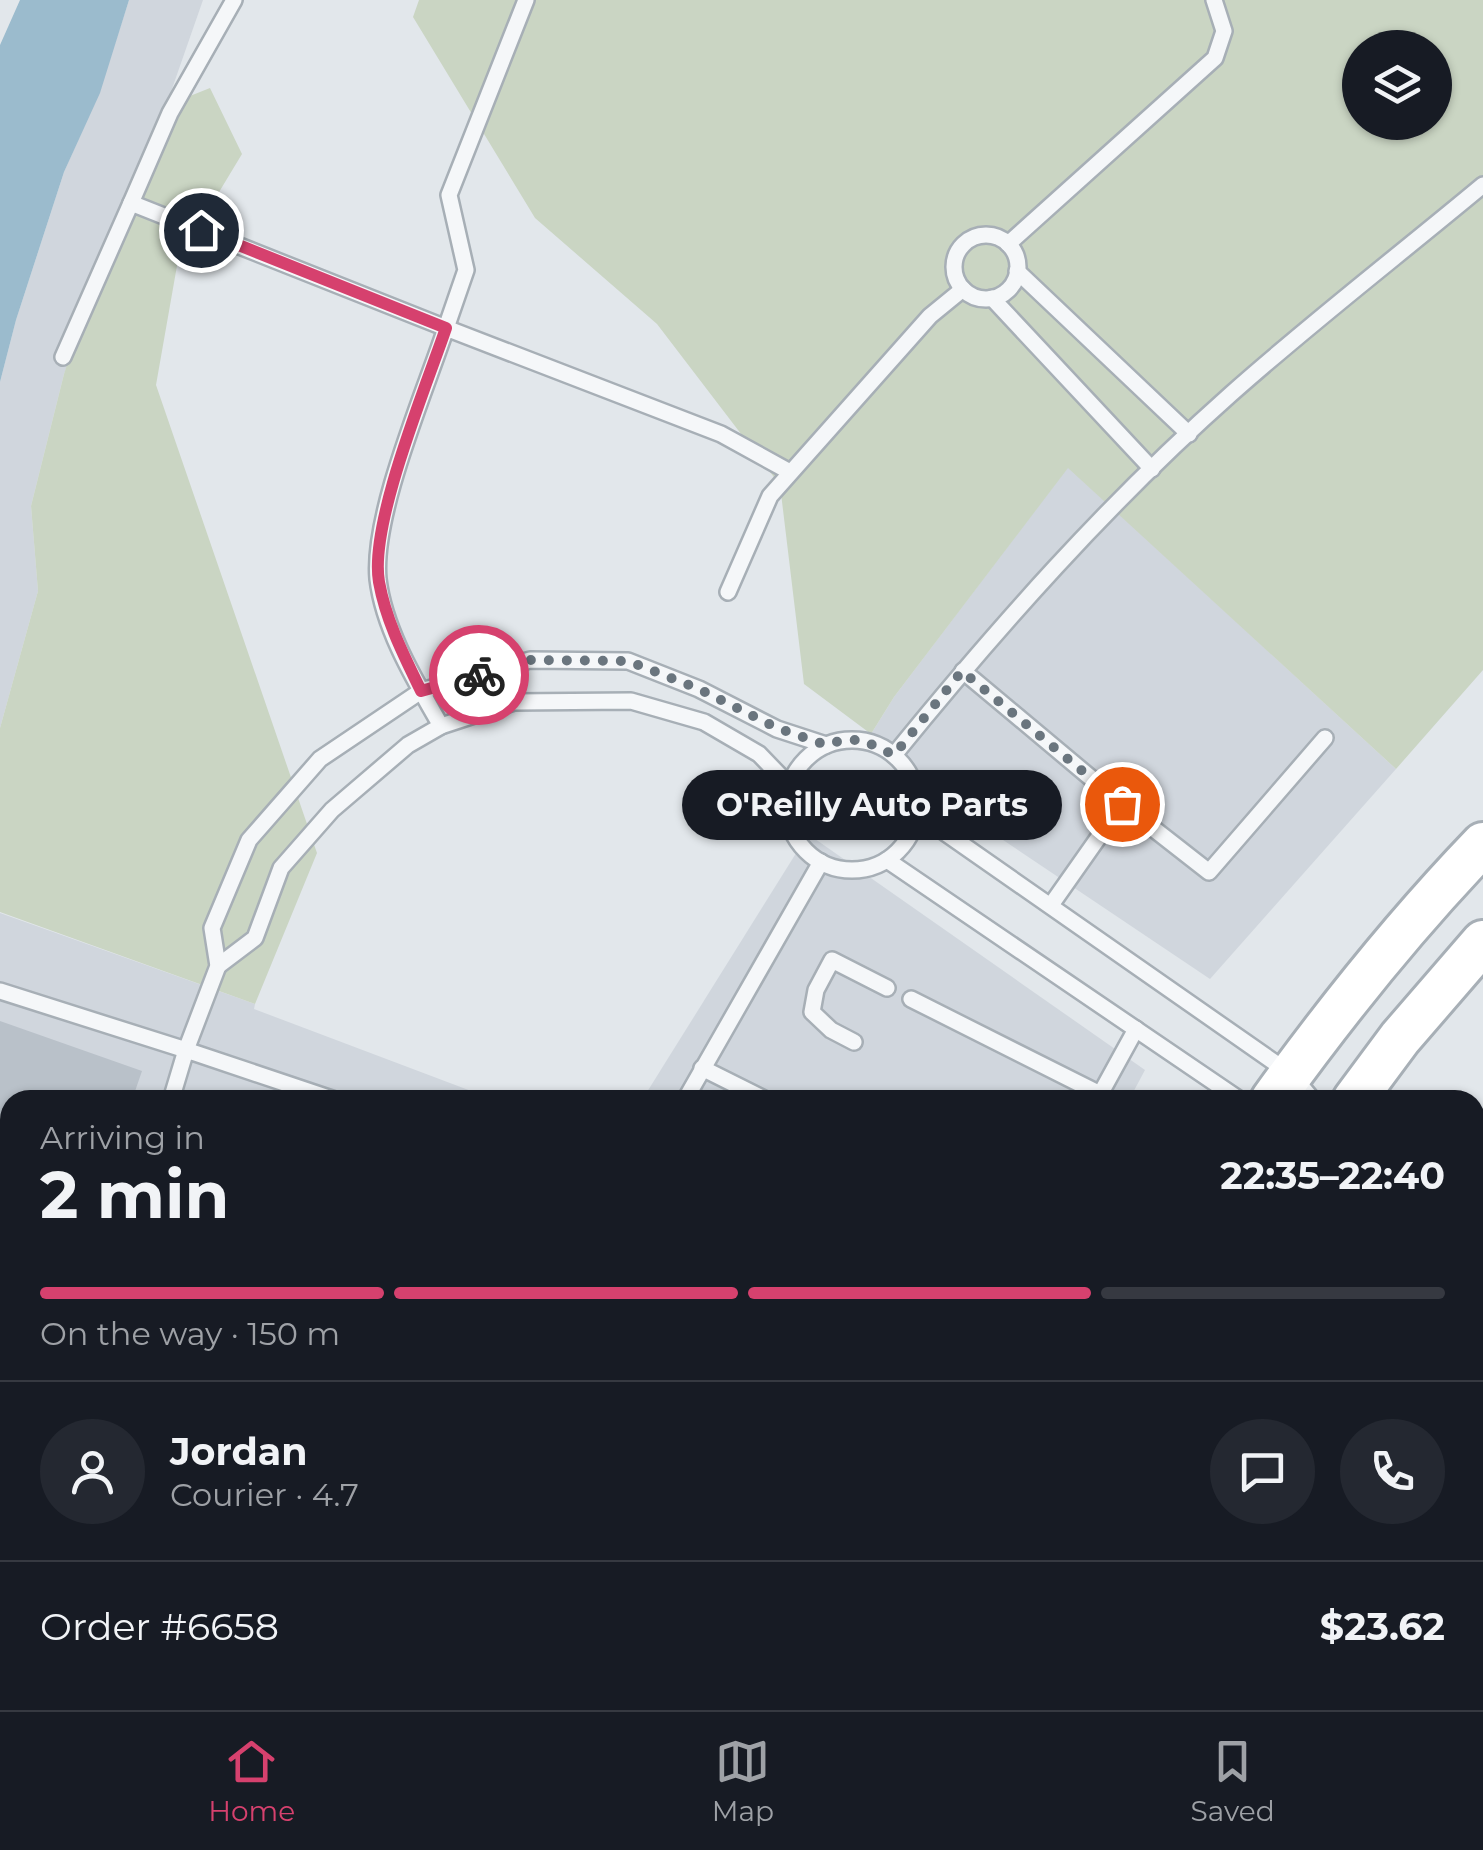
<!DOCTYPE html>
<meta charset="utf-8">
<style>
body{margin:0;font-family:Montserrat,sans-serif;background:#242831;color:#f1f3f6;height:100vh;display:flex;flex-direction:column;font-size:38px;white-space:nowrap}
*{box-sizing:border-box;margin:0}
p{font-size:32px;color:#9ea1a6}
.icon{flex:none;width:55px;height:55px;fill:none;stroke:currentColor;stroke-width:2;stroke-linecap:round;stroke-linejoin:round}
.map{position:relative;flex:1;overflow:hidden}
.panel{position:absolute;left:0px;top:1090px;width:1485px;height:620px;display:flex;flex-direction:column;background:#171b24;border-radius:30px 30px 0 0;box-shadow:0 2px 8px #0004}
.panel>*{flex:none}
.tools{position:absolute;left:1342px;top:30px;display:grid;gap:20px}
.tools a{display:grid;place-items:center;width:110px;height:110px;border-radius:50%;background:#171b24;box-shadow:0 2px 8px #0004;font-size:50px}
.pin{position:absolute;display:grid;place-items:center;width:85px;height:85px;color:#fff;margin:-42px;border:5px solid #fff;border-radius:50%;box-shadow:0 2px 10px #0007}
.courier{position:absolute;display:grid;place-items:center;width:100px;height:100px;margin:-50px;border:8px solid #d6416e;border-radius:50%;background:#fff;color:#222;box-shadow:0 2px 12px #0007}
.bubble{position:absolute;height:70px;border-radius:35px;background:#171b24;box-shadow:0 2px 8px #0004;font-size:32px;font-weight:700;line-height:70px;text-align:center}
.summary em{font-style:normal;font-weight:700}
.summary div{display:flex;flex-direction:column-reverse}
.summary{display:flex;align-items:center;justify-content:space-between;height:170px;padding:0 40px}
h1{font-size:65px;font-weight:700;line-height:75px}
.bar{display:grid;grid-template-columns:repeat(4,1fr);gap:15px 10px;align-content:center;height:120px;padding:0 40px}
.bar i{height:12px;border-radius:8px;background:#363941}
.bar .current{background:#d6416e}
.bar p{grid-column:span 4}
.line{display:flex;align-items:center;gap:25px;padding:0 40px;border-top:2px solid #363941}
.line div{flex:1}
.round{display:grid;place-items:center;flex:none;width:105px;height:105px;border-radius:52px;background:#242831}
.dock{display:flex;justify-content:space-around;align-items:center;height:140px;border-top:2px solid #363941;background:#171b24;font-size:28px;color:#9ea1a6}
.dock a{display:grid;justify-items:center;gap:5px}
.dock .current{color:#d6416e}
.map>svg:first-child{display:block}
.built{fill:#d0d6dd}
.green{fill:#cad5c3;fill-rule:evenodd}
.water{fill:#9bbbcd}
.building{fill:#b9c1c9}
.lines{fill:none;stroke-linecap:round;stroke-linejoin:round}
.lane-casing{stroke:#a7afb6;stroke-width:20}
.street-casing{stroke:#a7afb6;stroke-width:35}
.secondary-casing{stroke:#a7afb6;stroke-width:48}
.lane{stroke:#f5f7f9;stroke-width:15}
.street{stroke:#f5f7f9;stroke-width:30}
.secondary{stroke:#fff;stroke-width:42}
.done{stroke:#6a757e;stroke-width:10;stroke-dasharray:0 18}
.route{stroke:#d6416e;stroke-width:12}
</style>
<div class="map">
<svg width="1483" height="1710" viewBox="0 0 1483 1710">
<rect width="100%" height="100%" fill="#e2e7eb"/>
<g class="built">
<path d="M129 0H203L166 106 64 374 31 506 38 591 0 728V382L16 320 64 172 99 93Z"/>
<path d="M1068 467 1396 769 1210 979 921 785 871 734 894 697Z"/>
<path d="M808 834 1145 1070 1129 1100H642Z"/>
<path d="M0 913 255 1004 254 1009 495 1100H10V1613L0 1607Z"/>
<path d="M1475 1216 1483 1220V1710H1151L1154 1700H1475Z"/>
<path d="M69 1700H432L428 1710H105Z"/>
<path d="M467 1700H802L800 1710H464Z"/>
</g>
<g class="green">
<path d="M419 0H1483V670L1396 769 1068 468 894 697 871 734 804 684 780 485 657 324 535 218 413 17ZM1360 48H1435V122H1360Z"/>
<path d="M210 88 242 154 178 260 156 385 317 853 255 1004 0 912V728L38 591 31 506 64 374 95 278 120 209 147 154 165 106Z"/>
</g>
<path class="water" d="M20 0H129L100 93 64 172 16 320 0 382V45Z"/>
<path class="building" d="M0 1021 142 1071 132 1100H10V1417L0 1414Z"/>
<g class="lines">
<defs>
<g id="lane">
<path d="M131 203 170 113 234 0"/>
<circle cx="986" cy="267" r="32"/>
<path d="M1008 244 1215 58 1224 31 1214 0"/>
<path d="M1017 271 1189 434"/>
<path d="M992 298 1152 469"/>
<path d="M63 357 131 203 446 328 466 270 449 195 526 0"/>
<path d="M728 592 770 496 930 316 963 289"/>
<path d="M963 671 1122 804 1051 905"/>
<path d="M441 726C416 682 384 630 378 579 372 514 425 392 446 328L721 434 790 472"/>
<circle cx="852" cy="805" r="65"/>
<path d="M894 755C998 627 1108 503 1231 394 1312 322 1399 255 1483 185"/>
<path d="M1122 804 1209 872 1325 738"/>
<path d="M917 813 1291 1074 1313 1100"/>
<path d="M887 860 1240 1100"/>
<path d="M218 966 255 938 281 868 332 810 408 745 441 726 514 702 631 701 704 722 759 754 789 785"/>
<path d="M0 991 186 1050 218 966 212 928 249 840 320 759 421 691 530 660 628 661 699 689 777 729 826 745"/>
<path d="M911 999 1100 1094"/>
<path d="M854 1042 831 1030 812 1012 816 990 832 960 887 988"/>
<path d="M702 1068 766 1100"/>
<path d="M171 1100 186 1050 335 1100"/>
<path d="M685 1100 821 862"/>
<path d="M1097 1100 1136 1029"/>
<path d="M1475 1382 1483 1384"/>
<path d="M1475 1462 1483 1464"/>
<path d="M1475 1539 1483 1542"/>
<path d="M0 1540 10 1522"/>
<path d="M0 1600 10 1578"/>
<path d="M1475 1619 1483 1621"/>
<path d="M0 1627 10 1630"/>
<path d="M1475 1692 1483 1694"/>
<path d="M167 1700 188 1710"/>
<path d="M675 1710 678 1700"/>
<path d="M793 1710 796 1700"/>
<path d="M1279 1710 1282 1700"/>
</g>
<g id="street">
<path d="M1475 1196 1483 1199"/>
<path d="M446 1710 449 1700"/>
</g>
<g id="secondary">
<path d="M1272 1100C1337 1010 1406 924 1483 844"/>
<path d="M1354 1100 1400 1038 1483 942"/>
<path d="M980 1710 983 1700"/>
<path d="M1049 1710 1052 1700"/>
</g>
</defs>
<use href="#lane" class="lane-casing"/>
<use href="#street" class="street-casing"/>
<use href="#secondary" class="secondary-casing"/>
<use href="#lane" class="lane"/>
<use href="#street" class="street"/>
<use href="#secondary" class="secondary"/>
</g>
<g class="lines">
<path class="done" d="M479 675 530 660 628 661 699 689 777 728 826 745 843 740H862L894 755 962 671 1122 804"/>
<path class="route" d="M201 230 446 328C426 387 369 524 379 582 386 621 404 656 421 691L479 675"/>
</g>
</svg>
<div class="tools">
<a><svg class="icon" aria-label="layers" viewBox="0 0 24 24"><path d="M12 4l9 5-9 5-9-5zM3 14l9 5 9-5"/></svg></a>
</div>
<div class="pin" style="left:1122px;top:804px;background:#ea580c"><svg class="icon" aria-label="bag" viewBox="0 0 24 24"><path d="M5 8h14l-1 12H6zM9 8a3 3 0 0 1 6 0"/></svg></div>
<div class="pin" style="left:201px;top:230px;background:#1f2937"><svg class="icon" aria-label="home" viewBox="0 0 24 24"><path d="M3 11l9-7 9 7M6 9v11h12V9"/></svg></div>
<div class="courier" style="left:479px;top:675px"><svg class="icon" aria-label="bike" viewBox="0 0 24 24"><circle cx="6" cy="16" r="4"/><circle cx="18" cy="16" r="4"/><path d="M6 16l4-8h5l3 8M10 8l3 8H6M13 5h3"/></svg></div>
<div class="bubble" style="left:682px;top:770px;width:380px">O'Reilly Auto Parts</div>
<section class="panel">
<div class="summary"><div><h1>2 min</h1><p>Arriving in</p></div><em>22:35–22:40</em></div>
<div class="bar"><i class="current"></i><i class="current"></i><i class="current"></i><i></i><p>On the way · 150 m</p></div>
<div class="line" style="height:180px"><a class="round"><svg class="icon" aria-label="person" viewBox="0 0 24 24"><circle cx="12" cy="8" r="4"/><path d="M4 21q1-7 8-7t8 7"/></svg></a><div><b>Jordan</b><p>Courier · 4.7</p></div><a class="round"><svg class="icon" aria-label="chat" viewBox="0 0 24 24"><path d="M4 5h16v11H9l-5 4z"/></svg></a><a class="round"><svg class="icon" aria-label="phone" viewBox="0 0 24 24"><path d="M5 4h4l2 5-3 2q2 4 5 5l2-3 5 2v4C11 20 4 13 5 4z"/></svg></a></div>
<div class="line" style="height:130px"><div>Order #6658</div><b>$23.62</b></div>
</section>
</div>
<nav class="dock">
<a class="current"><svg class="icon" aria-label="home" viewBox="0 0 24 24"><path d="M3 11l9-7 9 7M6 9v11h12V9"/></svg>Home</a>
<a><svg class="icon" aria-label="map" viewBox="0 0 24 24"><path d="M3 6l6-2 6 2 6-2v14l-6 2-6-2-6 2zM9 4v14M15 6v14"/></svg>Map</a>
<a><svg class="icon" aria-label="saved" viewBox="0 0 24 24"><path d="M7 4h10v16l-5-4-5 4z"/></svg>Saved</a>
</nav>
